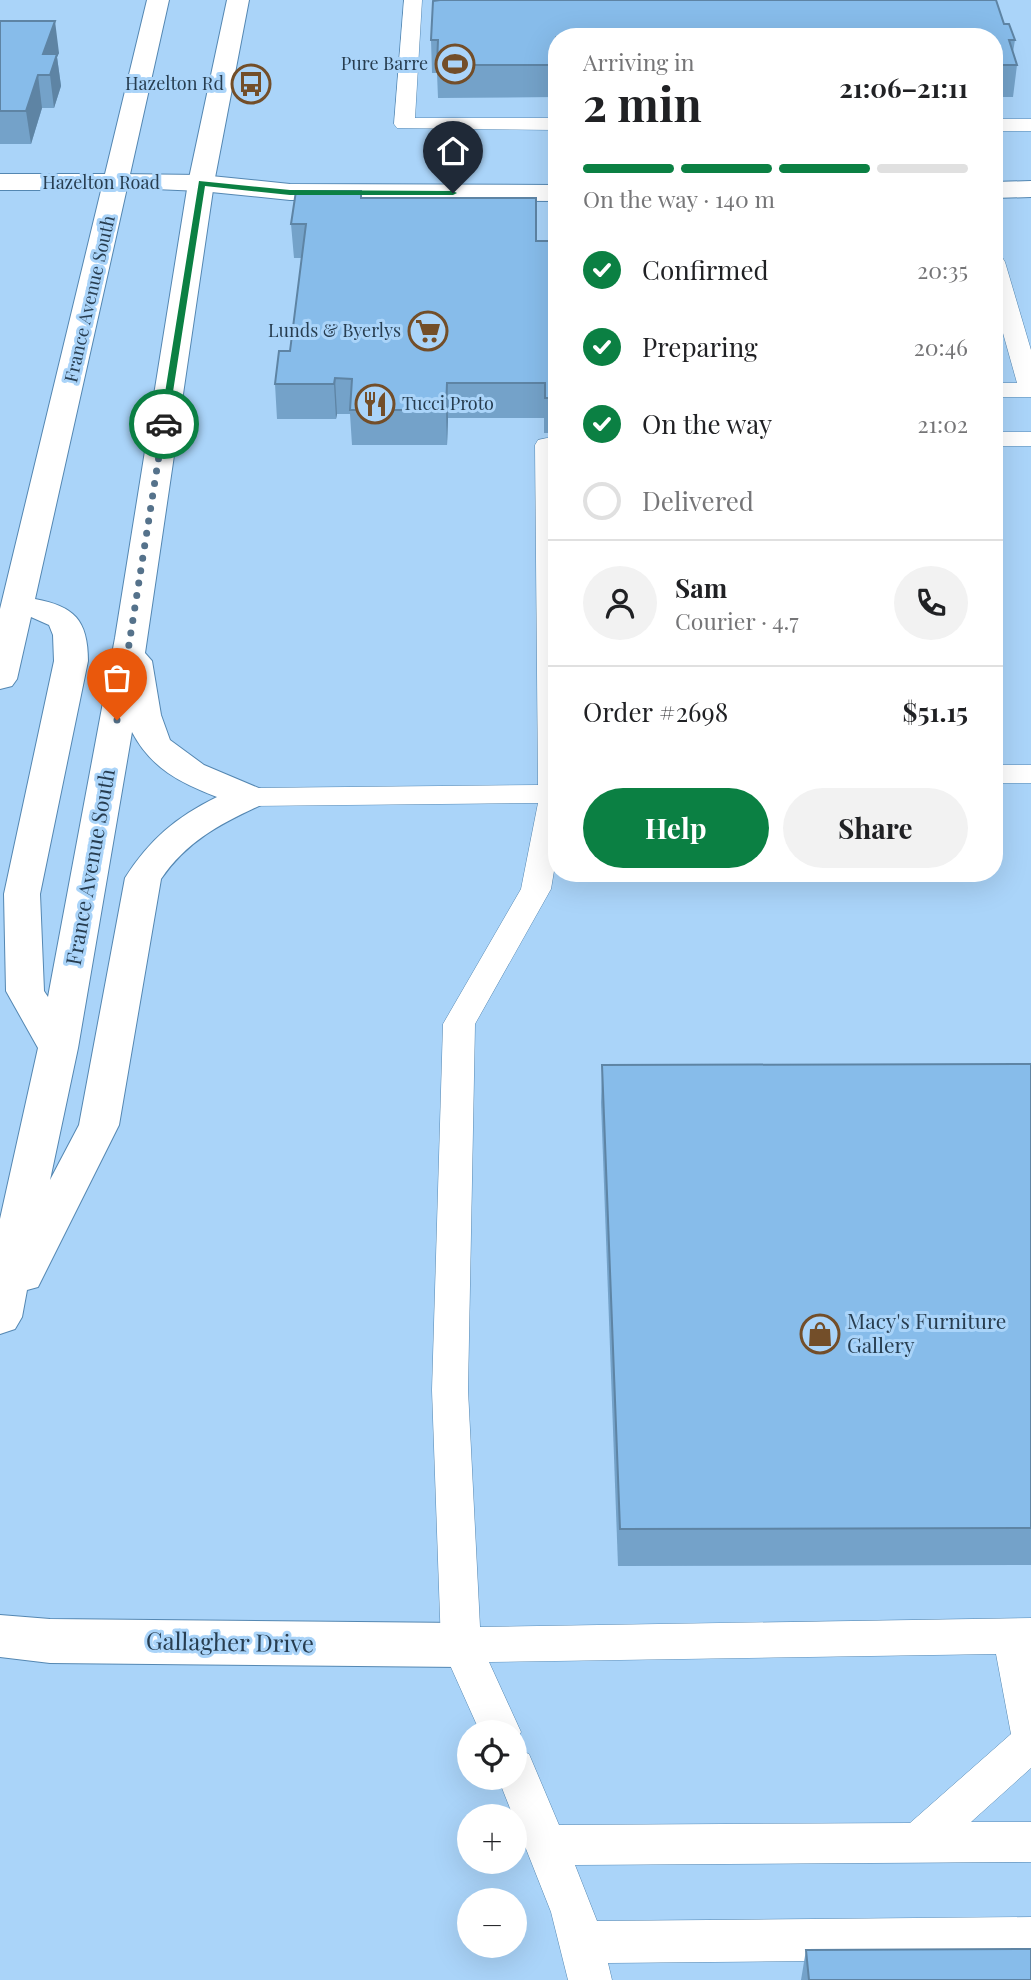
<!DOCTYPE html>
<meta charset="utf-8">
<style>
body{margin:0;font-family:"Playfair Display",serif;background:#f2f2f2;color:#202124;height:100vh;display:flex;flex-direction:column;font-size:26px;white-space:nowrap}
*{box-sizing:border-box;margin:0}
p{font-size:23px;color:#757577}
.icon{flex:none;width:38px;height:38px;fill:none;stroke:currentColor;stroke-width:2;stroke-linecap:round;stroke-linejoin:round}
.map{position:relative;flex:1;overflow:hidden}
.side{position:absolute;left:548px;top:28px;width:455px;height:854px;display:flex;flex-direction:column;background:#fff;border-radius:28px;box-shadow:0 7px 28px #0002}
.side>*{flex:none}
.fabs{position:absolute;left:457px;top:1720px;display:grid;gap:14px}
.fabs a{display:grid;place-items:center;width:70px;height:70px;border-radius:50%;background:#fff;box-shadow:0 7px 28px #0002;font-size:35px}
.pin{position:absolute;display:grid;place-items:center;width:60px;height:60px;color:#fff;margin:-72px -30px;border-radius:50% 50% 50% 0;rotate:-45deg;box-shadow:0 0 7px #0007}
.pin .icon{rotate:45deg}
.courier{position:absolute;display:grid;place-items:center;width:70px;height:70px;margin:-35px;border:5px solid #0b8043;border-radius:50%;background:#fff;color:#222;box-shadow:0 2px 9px #0007}
.summary em{font-style:normal;font-weight:700}
.summary div{display:flex;flex-direction:column-reverse}
.summary{display:flex;align-items:center;justify-content:space-between;height:119px;padding:0 35px}
h1{font-size:46px;font-weight:700;line-height:52px}
.bar{display:grid;grid-template-columns:repeat(4,1fr);gap:10px 7px;align-content:center;height:84px;padding:0 35px}
.bar i{height:9px;border-radius:5px;background:#e0e0e0}
.bar .active{background:#0b8043}
.bar p{grid-column:span 4}
.line{display:flex;align-items:center;gap:18px;padding:0 35px;border-top:2px solid #e0e0e0}
.line div{flex:1}
.round{display:grid;place-items:center;flex:none;width:74px;height:74px;border-radius:37px;background:#f2f2f2}
ol{padding:0 35px;list-style:none}
li{display:flex;align-items:center;gap:21px;height:77px}
li p{margin-inline-start:auto}
li .icon{padding:7px;border-radius:50%;background:#0b8043;color:#fff;stroke-width:4}
li:last-child{color:#757577}
li i{width:38px;height:38px;border:4px solid #e0e0e0;border-radius:50%}
.button{display:flex;gap:14px;margin-top:auto;padding:14px 35px}
.button a{flex:1;height:80px;border-radius:42px;background:#0b8043;color:#fff;font-size:28px;font-weight:700;line-height:80px;text-align:center}
.button a+a{background:#f2f2f2;color:#202124}
.map>svg:first-child{display:block}
.lines{fill:none;stroke-linecap:round;stroke-linejoin:round}
.service-casing{stroke:#5487b2;stroke-width:1}
.minor-casing{stroke:#5487b2;stroke-width:2}
.tertiary-casing{stroke:#5487b2;stroke-width:2}
.secondary-casing{stroke:#5487b2;stroke-width:2}
.service{fill:#fff;fill-rule:evenodd}
.minor{fill:#fff;fill-rule:evenodd}
.tertiary{fill:#fff;fill-rule:evenodd}
.secondary{fill:#fff;fill-rule:evenodd}
.wall{fill:#74a2c9}
.shaded-wall{fill:#5e84a4}
.building{fill:#87bcea;stroke:#5e84a4;stroke-width:2}
.route{fill:#0b8043}
.done{stroke:#55728b;stroke-width:7;stroke-dasharray:0 12.6}
.labels{text-anchor:middle;stroke-width:6;stroke-linejoin:round;paint-order:stroke}
.far-poi-label{font-size:18px;fill:#273d50;stroke:#aad4f9;text-anchor:end}
.far-street-label{font-size:18px;fill:#273d50;stroke:#aad4f9}
.street-label{font-size:21px;fill:#273d50;stroke:#aad4f9}
.poi-label{font-size:21px;fill:#273d50;stroke:#aad4f9;text-anchor:start}
.near-street-label{font-size:24px;fill:#273d50;stroke:#aad4f9}
</style>
<div class="map">
<svg width="1031" height="1980" viewBox="0 0 1031 1980">
<rect width="100%" height="100%" fill="#aad4f9"/>
<g class="lines">
<defs>
<g id="service">
<path d="M404 0H422L415 118H556V130L397 128 394 124Z"/>
<rect x="994" y="119" width="37" height="12"/>
<path d="M994 255 1002 257 1005 262 1031 350V397H994V383H1017L994 301Z"/>
<rect x="994" y="432" width="37" height="14"/>
<path d="M547 438H556V859L551 889 475 1024 468 1390 480 1627 1031 1618V1768L971 1822H1031V1862L575 1865 597 1921 1031 1917V1959L608 1963 612 1980H568L551 1912 498 1778H514V1748L529 1754 559 1825 910 1823 1011 1734 996 1654 489 1662 521 1732 514 1745V1732H480L441 1645 432 1390 443 1024 521 889 538 803 248 806 238 804 234 797 238 790 248 788 538 785 535 445 538 440Z"/>
<rect x="994" y="765" width="37" height="18"/>
</g>
<g id="minor">
<path d="M0 174H117L126 177 130 182 126 187 117 190H0Z"/>
<path d="M0 1615 50 1619 461 1623 478 1630 485 1645 478 1660 461 1667 50 1663 0 1657Z"/>
</g>
<g id="tertiary">
<path d="M117 174 201 175 290 184 556 185V201L290 200 201 191 108 187 104 182 108 177Z"/>
<path d="M1031 181V197L994 198V182Z"/>
</g>
<path id="secondary" d="M147 0H169L35 599C74 606 88 620 88 661L40 894 44 991 48 997 115 638 188 183 227 0H249L214 183 145 653 152 661 161 715 170 740 204 765 261 789 266 797 261 805C220 824 187 841 161 879L119 1125 38 1287 27 1290 22 1317 15 1329 0 1334V1219L38 1048 6 991 4 894 54 661 53 635 49 625 31 617 17 679 12 686 0 689V609ZM132 732C151 768 180 783 217 797 176 817 149 840 125 878L79 1125 50 1180 78 1048Z"/>
</defs>
<use href="#service" class="service-casing"/>
<use href="#minor" class="minor-casing"/>
<use href="#tertiary" class="tertiary-casing"/>
<use href="#secondary" class="secondary-casing"/>
<use href="#service" class="service"/>
<use href="#minor" class="minor"/>
<use href="#tertiary" class="tertiary"/>
<use href="#secondary" class="secondary"/>
</g>
<g class="wall">
<path d="M440 0H996L1004 24H1009L1015 40 1013 52 1017 65 1013 97H994V37H556V97L438 98 437 73H432L431 40 433 1Z"/>
<path d="M0 21 59 53 57 57 61 86 54 108H42L31 144H0Z"/>
<path d="M361 191 362 198 536 241H556V433H544V418H448L447 445H352L350 414H337L336 419H277L275 384 290 351 302 258H294L291 224Z"/>
<path d="M1031 1064V1565L618 1566 601 1103 602 1065Z"/>
<path d="M806 1950 1031 1980H801Z"/>
</g>
<g class="shaded-wall">
<path d="M55 21 59 53 57 57 61 86 54 108 50 75 43 54Z"/>
<path d="M38 75 42 108 31 144 26 111Z"/>
<path d="M335 378 337 414 336 419 334 384Z"/>
<path d="M447 383 448 418 447 445 446 410Z"/>
</g>
<g class="building">
<path d="M440 0H996L1004 24H1009L1015 40H1009L1017 65H994V37L837 36 556 37V65H437L438 40H431L433 1Z"/>
<path d="M0 21H55L43 54H57L50 75H38L26 111H0Z"/>
<path d="M296 191H361V198H536V241H556V398H545V383H447L446 410H350L352 379 335 378 334 384H275L279 351H290L306 224H291Z"/>
<path d="M1031 1064V1528L620 1529 602 1065Z"/>
<path d="M1031 1949V1980H809L806 1950Z"/>
</g>
<path class="route" d="M199 181 290 190 453 191 457 193 453 195H290L205 186 168 424 164 427 160 424Z"/>
<g class="lines">
<path class="done" d="M117 720 164 424"/>
</g>
<defs>
<symbol id="stadium-ring" viewBox="-11 -11 22 22"><circle r="9.5" fill="#aad4f9" stroke="#734e29" stroke-width="1.5"/><path d="M0-5a6.5 5 0 1 0 0 10a6.5 5 0 1 0 0-10ZM-3.5-1.8h7v3.6h-7Z" fill="#734e29"/></symbol>
<symbol id="bus-ring" viewBox="-11 -11 22 22"><circle r="9.5" fill="#aad4f9" stroke="#734e29" stroke-width="1.5"/><path d="M-5-6H5V4H4V6H2V4H-2V6H-4V4H-5ZM-3.5-4V0h7V-4ZM-3.5 1.2v1.5H-2V1.2ZM2 1.2v1.5H3.5V1.2Z" fill="#734e29"/></symbol>
<symbol id="supermarket-ring" viewBox="-11 -11 22 22"><circle r="9.5" fill="#aad4f9" stroke="#734e29" stroke-width="1.5"/><path d="M-6-5.5h2.5l.6 2H6L4.5 2H-2.5L-4.4-4H-6ZM-1.5 3.2a1.3 1.3 0 1 0 .1 0ZM3 3.2a1.3 1.3 0 1 0 .1 0Z" fill="#734e29"/></symbol>
<symbol id="restaurant-ring" viewBox="-11 -11 22 22"><circle r="9.5" fill="#aad4f9" stroke="#734e29" stroke-width="1.5"/><path d="M-5-6h1v4h1v-4h1v4h1v-4h1v5L-1.5 .5V6h-2V.5L-5-1ZM5-6V6H3V1.5H1.5Q1.5-4 5-6Z" fill="#734e29"/></symbol>
<symbol id="shop-ring" viewBox="-11 -11 22 22"><circle r="9.5" fill="#aad4f9" stroke="#734e29" stroke-width="1.5"/><path d="M-5-2.5h2.3a2.7 3.5 0 0 1 5.4 0H5L5.5 6h-11ZM-1.5-2.5h3a1.5 2.3 0 0 0-3 0Z" fill="#734e29"/></symbol>
</defs>
<g fill-rule="evenodd">
<use href="#stadium-ring" x="433" y="42" width="44" height="44"/>
<use href="#bus-ring" x="229" y="62" width="44" height="44"/>
<use href="#supermarket-ring" x="406" y="309" width="44" height="44"/>
<use href="#restaurant-ring" x="353" y="382" width="44" height="44"/>
<use href="#shop-ring" x="798" y="1312" width="44" height="44"/>
</g>
<g class="labels">
<g class="far-poi-label">
<text x="428" y="70">Pure Barre</text>
<text x="224" y="90">Hazelton Rd</text>
<text x="401" y="337">Lunds &amp; Byerlys</text>
<text x="402" y="410" text-anchor="start">Tucci Proto</text>
</g>
<g class="far-street-label">
<text x="101" y="189">Hazelton Road</text>
<text transform="translate(90 299) rotate(-77)" y="6">France Avenue South</text>
</g>
<g class="street-label">
<text transform="translate(91 867) rotate(-80)" y="7">France Avenue South</text>
</g>
<g class="poi-label">
<text x="847" y="1329">Macy's Furniture<tspan x="847" dy="24">Gallery</tspan></text>
</g>
<g class="near-street-label">
<text transform="translate(230 1643) rotate(1)" y="8">Gallagher Drive</text>
</g>
</g>
</svg>
<div class="fabs">
<a><svg class="icon" aria-label="locate" viewBox="0 0 24 24"><circle cx="12" cy="12" r="6"/><path d="M12 2v4M12 18v4M2 12h4M18 12h4"/></svg></a>
<a>+</a>
<a>−</a>
</div>
<div class="pin" style="left:117px;top:720px;background:#ea580c"><svg class="icon" aria-label="bag" viewBox="0 0 24 24"><path d="M5 8h14l-1 12H6zM9 8a3 3 0 0 1 6 0"/></svg></div>
<div class="pin" style="left:453px;top:193px;background:#1f2937"><svg class="icon" aria-label="home" viewBox="0 0 24 24"><path d="M3 11l9-7 9 7M6 9v11h12V9"/></svg></div>
<div class="courier" style="left:164px;top:424px"><svg class="icon" aria-label="car" viewBox="0 0 24 24"><path d="M5 17H2v-5l4-1 3-4h7l3 4 3 1v5h-3M9 17h6M6 11h13"/><circle cx="7" cy="17" r="2"/><circle cx="17" cy="17" r="2"/></svg></div>
<section class="side">
<div class="summary"><div><h1>2 min</h1><p>Arriving in</p></div><em>21:06–21:11</em></div>
<div class="bar"><i class="active"></i><i class="active"></i><i class="active"></i><i></i><p>On the way · 140 m</p></div>
<ol>
<li><svg class="icon" aria-label="check" viewBox="0 0 24 24"><path d="M5 12l5 5 9-10"/></svg>Confirmed<p>20:35</p></li>
<li><svg class="icon" aria-label="check" viewBox="0 0 24 24"><path d="M5 12l5 5 9-10"/></svg>Preparing<p>20:46</p></li>
<li><svg class="icon" aria-label="check" viewBox="0 0 24 24"><path d="M5 12l5 5 9-10"/></svg>On the way<p>21:02</p></li>
<li><i></i>Delivered</li>
</ol>
<div class="line" style="height:126px"><a class="round"><svg class="icon" aria-label="person" viewBox="0 0 24 24"><circle cx="12" cy="8" r="4"/><path d="M4 21q1-7 8-7t8 7"/></svg></a><div><b>Sam</b><p>Courier · 4.7</p></div><a class="round"><svg class="icon" aria-label="phone" viewBox="0 0 24 24"><path d="M5 4h4l2 5-3 2q2 4 5 5l2-3 5 2v4C11 20 4 13 5 4z"/></svg></a></div>
<div class="line" style="height:91px"><div>Order #2698</div><b>$51.15</b></div>
<div class="button"><a>Help</a><a>Share</a></div>
</section>
</div>
